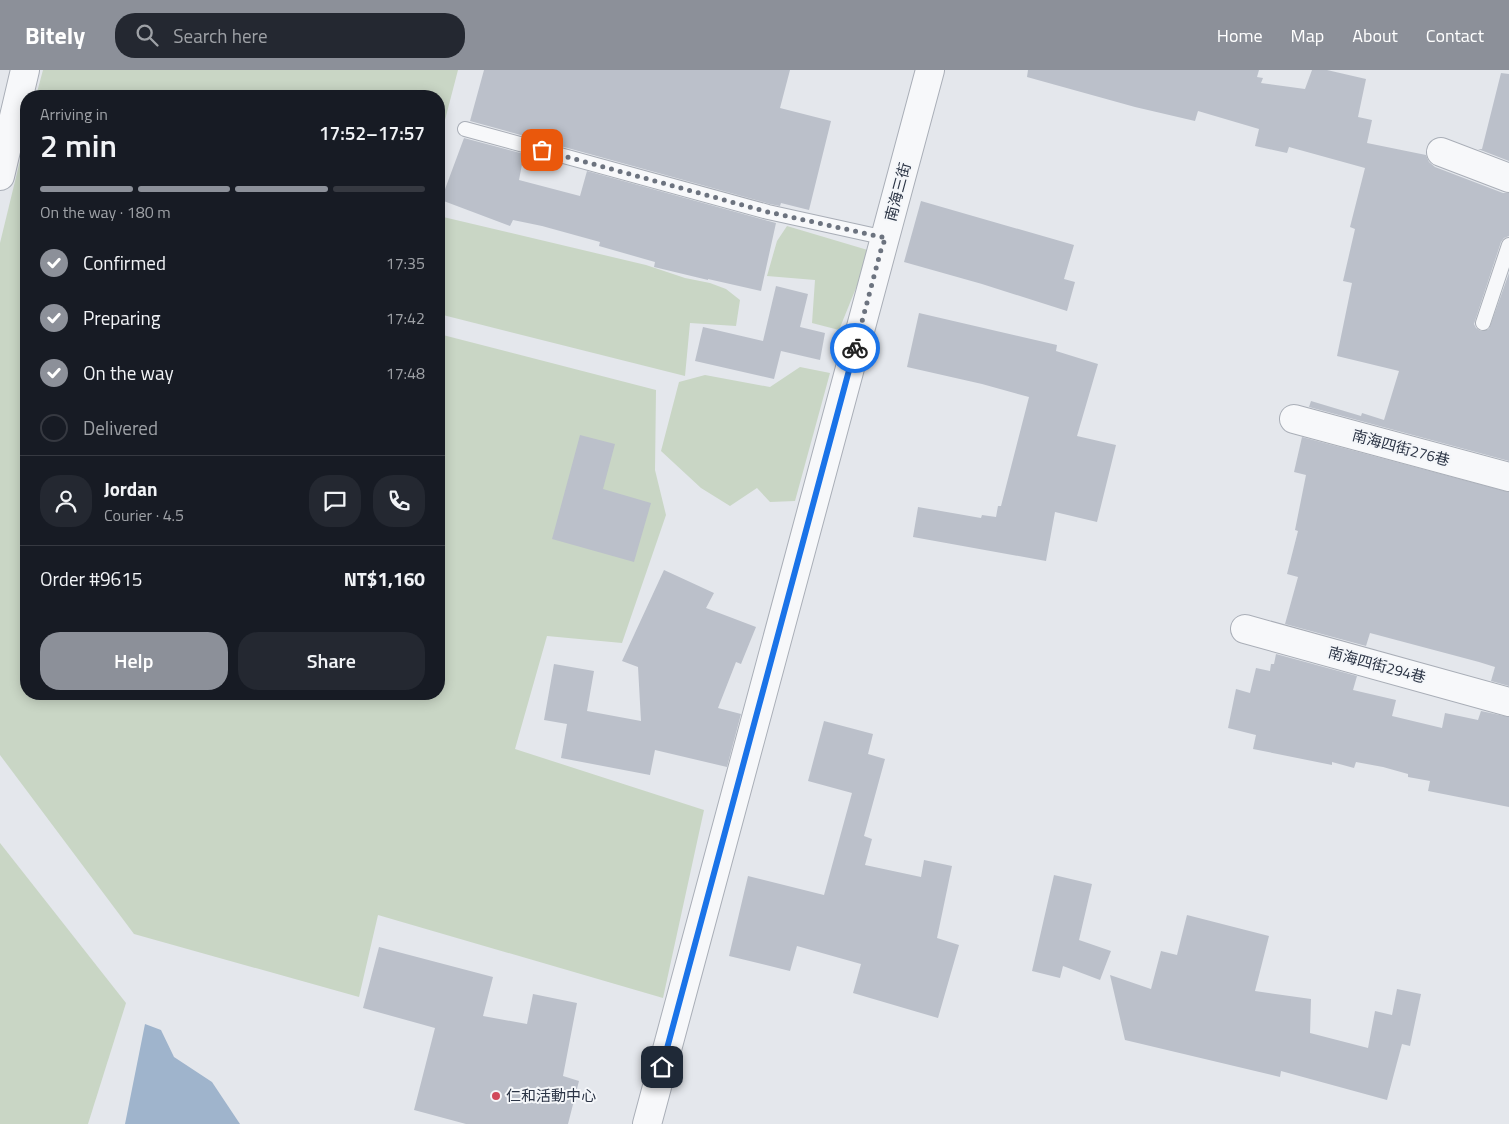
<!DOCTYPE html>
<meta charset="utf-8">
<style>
body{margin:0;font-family:"Titillium Web","Noto Sans TC",sans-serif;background:#242831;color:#f1f3f6;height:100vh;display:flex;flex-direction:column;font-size:19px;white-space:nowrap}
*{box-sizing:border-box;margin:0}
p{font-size:16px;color:#9ea1a6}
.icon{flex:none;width:28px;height:28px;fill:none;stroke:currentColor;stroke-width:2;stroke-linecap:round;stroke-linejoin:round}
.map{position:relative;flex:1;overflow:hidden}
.details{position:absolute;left:20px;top:20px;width:425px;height:610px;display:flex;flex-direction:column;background:#171b24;border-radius:20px;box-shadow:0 2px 12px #0003}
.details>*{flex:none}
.pin{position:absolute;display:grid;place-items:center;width:42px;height:42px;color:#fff;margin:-21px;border-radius:10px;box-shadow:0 2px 8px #0006}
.courier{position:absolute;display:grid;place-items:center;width:50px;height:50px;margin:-25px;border:4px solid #1a73e8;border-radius:50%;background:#fff;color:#222;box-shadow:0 1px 6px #0007}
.overview em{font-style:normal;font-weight:600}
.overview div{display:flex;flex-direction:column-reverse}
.overview{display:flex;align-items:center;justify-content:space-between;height:85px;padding:0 20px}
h1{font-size:32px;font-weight:600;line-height:38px}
.bar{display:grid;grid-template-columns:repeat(4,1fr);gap:8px 5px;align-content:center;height:60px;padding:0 20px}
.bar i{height:6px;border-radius:4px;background:#363941}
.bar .active{background:#8c9099}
.bar p{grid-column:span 4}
.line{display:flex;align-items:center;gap:12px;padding:0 20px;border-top:1px solid #363941}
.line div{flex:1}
.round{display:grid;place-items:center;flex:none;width:52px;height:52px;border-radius:20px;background:#242831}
ol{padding:0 20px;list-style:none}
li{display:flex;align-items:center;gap:15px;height:55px}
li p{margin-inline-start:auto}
li .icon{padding:5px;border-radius:50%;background:#8c9099;color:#fff;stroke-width:4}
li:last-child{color:#9ea1a6}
li i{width:28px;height:28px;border:2px solid #363941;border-radius:50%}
.cta{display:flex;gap:10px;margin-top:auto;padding:10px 20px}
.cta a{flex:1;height:58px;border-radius:20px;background:#8c9099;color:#fff;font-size:20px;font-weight:600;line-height:58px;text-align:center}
.cta a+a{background:#242831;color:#f1f3f6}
header{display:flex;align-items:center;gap:30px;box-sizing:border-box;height:70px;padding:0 25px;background:#8c9099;color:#fff}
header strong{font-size:24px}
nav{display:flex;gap:28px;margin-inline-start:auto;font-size:18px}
.search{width:350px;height:45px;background:#242831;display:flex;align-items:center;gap:12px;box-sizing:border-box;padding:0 18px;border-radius:20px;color:#9ea1a6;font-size:19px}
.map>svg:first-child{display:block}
.green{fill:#c9d6c5}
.water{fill:#9fb4cc}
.building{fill:#bbc0ca}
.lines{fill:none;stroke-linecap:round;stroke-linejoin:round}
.service-casing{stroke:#a9aeb7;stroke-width:16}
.minor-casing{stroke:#a9aeb7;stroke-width:30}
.service{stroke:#f7f8fa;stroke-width:14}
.minor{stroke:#f7f8fa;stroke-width:28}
.done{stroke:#6c737f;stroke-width:5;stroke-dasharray:0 9}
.route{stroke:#1a73e8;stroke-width:6}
.poi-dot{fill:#d1495b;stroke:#f4f6f9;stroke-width:2}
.labels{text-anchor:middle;stroke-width:4;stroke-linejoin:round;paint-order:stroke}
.street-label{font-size:15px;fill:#2b3445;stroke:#f4f6f9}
.poi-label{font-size:15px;fill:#2b3445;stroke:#f4f6f9;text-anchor:start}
</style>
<header>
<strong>Bitely</strong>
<div class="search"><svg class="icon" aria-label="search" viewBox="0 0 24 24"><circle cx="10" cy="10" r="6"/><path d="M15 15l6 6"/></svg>Search here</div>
<nav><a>Home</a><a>Map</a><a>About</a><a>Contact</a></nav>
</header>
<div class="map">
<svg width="1509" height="1054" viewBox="0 0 1509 1054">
<rect width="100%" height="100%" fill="#e4e7ec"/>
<g class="green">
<path d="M43 0H458L439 73V26H36Z"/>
<path d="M26 66V624H439V264L656 320 655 400 666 445 622 573 547 566 515 679 704 740 663 928 378 845 359 927 134 864 0 685V173Z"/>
<path d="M439 146 646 195 685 208 710 213 726 219 740 230 736 256 690 253 685 306 439 244Z"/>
<path d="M787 156 871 181 839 260 812 253 815 210 767 206 777 171Z"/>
<path d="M800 297 830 303 795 431 770 432 757 418 730 436 701 418 661 381 679 312 705 305 770 317Z"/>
<path d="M0 773 126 933 88 1054H0Z"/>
</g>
<path class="water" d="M145 954 161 960 174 987 212 1012 240 1054H125Z"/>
<g class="building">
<path d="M484 0H790L780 38 831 51 809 140 781 133 780 136 770 134 470 51Z"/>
<path d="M1028 0H1259L1257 7 1263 8 1261 13 1305 19 1312 0H1327L1366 9 1358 47 1372 50 1367 73 1426 85 1429 92 1435 97 1503 123H1509V166L1504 168 1501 172 1474 254 1476 258 1481 261 1489 259 1509 203V391L1309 337 1311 331 1361 346 1362 343 1384 350 1399 301 1337 286 1352 213 1343 211 1355 159 1350 157 1365 98 1289 77 1287 83 1255 76 1259 59 1198 41 1195 51 1135 37 1027 7Z"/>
<path d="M1501 3 1509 4V91L1478 79H1482Z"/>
<path d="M464 68 524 84 519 110 580 126 587 101 776 153 761 221 708 209V210L654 197 655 192 599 176 600 172 542 156 513 150 510 156 441 130Z"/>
<path d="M921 131 1074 175 1064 209 1075 212 1067 241 982 214 904 192Z"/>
<path d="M776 216 808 224 800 257 825 263 820 290 781 281 774 309 695 291 703 257 763 271Z"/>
<path d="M919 243 1057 275 1056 281 1098 294 1077 366 1116 375 1097 452 1055 442 1046 491 913 467 918 437 981 448 982 445 996 447 998 436H1001L1029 327 982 314 907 297Z"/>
<path d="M580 365 615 374 603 419 651 433 634 492 552 469Z"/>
<path d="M1302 367 1509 422V616L1491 611 1495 597 1479 592 1370 563 1366 576 1285 554 1298 507 1287 504 1298 461 1295 460 1306 405 1294 402Z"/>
<path d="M664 500 714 523 706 538 756 557 741 594 736 592 718 638 741 644 727 697 655 680 650 705 561 688 567 654 544 650 554 594 594 601 587 641 641 651 638 597 622 591Z"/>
<path d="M1276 584 1357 606 1353 620 1396 630 1392 646 1442 658 1445 643 1478 650 1481 641 1509 647V737L1428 721 1430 711 1408 707V704L1383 697 1356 692 1354 698 1332 692V695L1253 679 1256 665 1228 658 1236 619 1250 623 1256 598 1270 601 1271 594H1274Z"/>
<path d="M824 651 873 664 868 684 885 689 864 766 872 769 865 795 921 807 924 790 952 796 937 868 959 875 938 948 853 923 861 894 797 876 790 901 729 886 748 806 824 825 852 723 808 711Z"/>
<path d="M1054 805 1092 814 1079 870 1111 881 1100 910 1063 896 1060 908 1032 901Z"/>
<path d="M1187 845 1269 866 1255 921 1311 929 1310 963 1368 978 1375 941 1392 945 1397 919 1421 924 1410 976 1402 974 1387 1030 1281 1001 1280 1007 1125 970 1110 905 1151 919 1161 881 1177 885Z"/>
<path d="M379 877 493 907 483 946 527 954 533 924 577 933 563 1006 579 1011 568 1054H466L414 1040 435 958 363 938Z"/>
</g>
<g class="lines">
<defs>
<g id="service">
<path d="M465 59 768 142 886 168"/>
<path d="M1483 253 1509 175"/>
</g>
<g id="minor">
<path d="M1441 82 1509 108"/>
<path d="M0 106 25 0"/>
<path d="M1294 349 1509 407"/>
<path d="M1245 559 1509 632"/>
<path d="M647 1054 930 0"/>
</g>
</defs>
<use href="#service" class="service-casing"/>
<use href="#minor" class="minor-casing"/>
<use href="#service" class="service"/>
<use href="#minor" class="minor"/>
</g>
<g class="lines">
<path class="done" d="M542 80 768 142 886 168 882 176 855 278"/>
<path class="route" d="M662 997 855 278"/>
</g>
<circle class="poi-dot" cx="496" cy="1026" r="5"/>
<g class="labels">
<g class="street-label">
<text transform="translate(898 122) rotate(-75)" y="5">南海三街</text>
<text transform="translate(1401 378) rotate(15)" y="5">南海四街276巷</text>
<text transform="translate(1377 595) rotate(15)" y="5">南海四街294巷</text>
</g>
<g class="poi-label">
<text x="506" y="1031">仁和活動中心</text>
</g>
</g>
</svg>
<div class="pin" style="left:542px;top:80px;background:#ea580c"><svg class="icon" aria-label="bag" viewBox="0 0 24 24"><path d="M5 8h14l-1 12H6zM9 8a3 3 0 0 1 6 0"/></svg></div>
<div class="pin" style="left:662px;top:997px;background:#1f2937"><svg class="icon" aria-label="home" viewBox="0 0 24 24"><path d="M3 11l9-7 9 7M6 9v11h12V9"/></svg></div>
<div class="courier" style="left:855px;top:278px"><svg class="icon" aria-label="bike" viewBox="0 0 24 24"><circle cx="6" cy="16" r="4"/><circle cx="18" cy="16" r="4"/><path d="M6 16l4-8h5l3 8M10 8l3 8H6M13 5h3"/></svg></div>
<section class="details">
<div class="overview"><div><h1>2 min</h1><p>Arriving in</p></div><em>17:52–17:57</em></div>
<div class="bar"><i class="active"></i><i class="active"></i><i class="active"></i><i></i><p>On the way · 180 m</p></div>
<ol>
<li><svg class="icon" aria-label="check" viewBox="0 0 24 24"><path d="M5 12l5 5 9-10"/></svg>Confirmed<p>17:35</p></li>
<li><svg class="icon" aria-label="check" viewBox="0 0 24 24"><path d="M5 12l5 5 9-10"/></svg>Preparing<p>17:42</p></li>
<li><svg class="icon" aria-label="check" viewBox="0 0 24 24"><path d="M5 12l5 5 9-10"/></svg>On the way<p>17:48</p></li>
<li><i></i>Delivered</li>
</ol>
<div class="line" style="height:90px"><a class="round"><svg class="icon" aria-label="person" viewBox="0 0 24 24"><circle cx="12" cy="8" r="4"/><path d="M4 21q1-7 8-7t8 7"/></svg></a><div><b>Jordan</b><p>Courier · 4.5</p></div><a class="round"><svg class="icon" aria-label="chat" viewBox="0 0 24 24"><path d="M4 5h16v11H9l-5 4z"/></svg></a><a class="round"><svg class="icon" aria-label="phone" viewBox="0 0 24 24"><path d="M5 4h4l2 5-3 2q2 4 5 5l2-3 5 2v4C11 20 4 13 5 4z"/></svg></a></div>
<div class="line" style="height:65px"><div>Order #9615</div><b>NT$1,160</b></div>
<div class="cta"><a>Help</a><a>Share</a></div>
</section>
</div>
